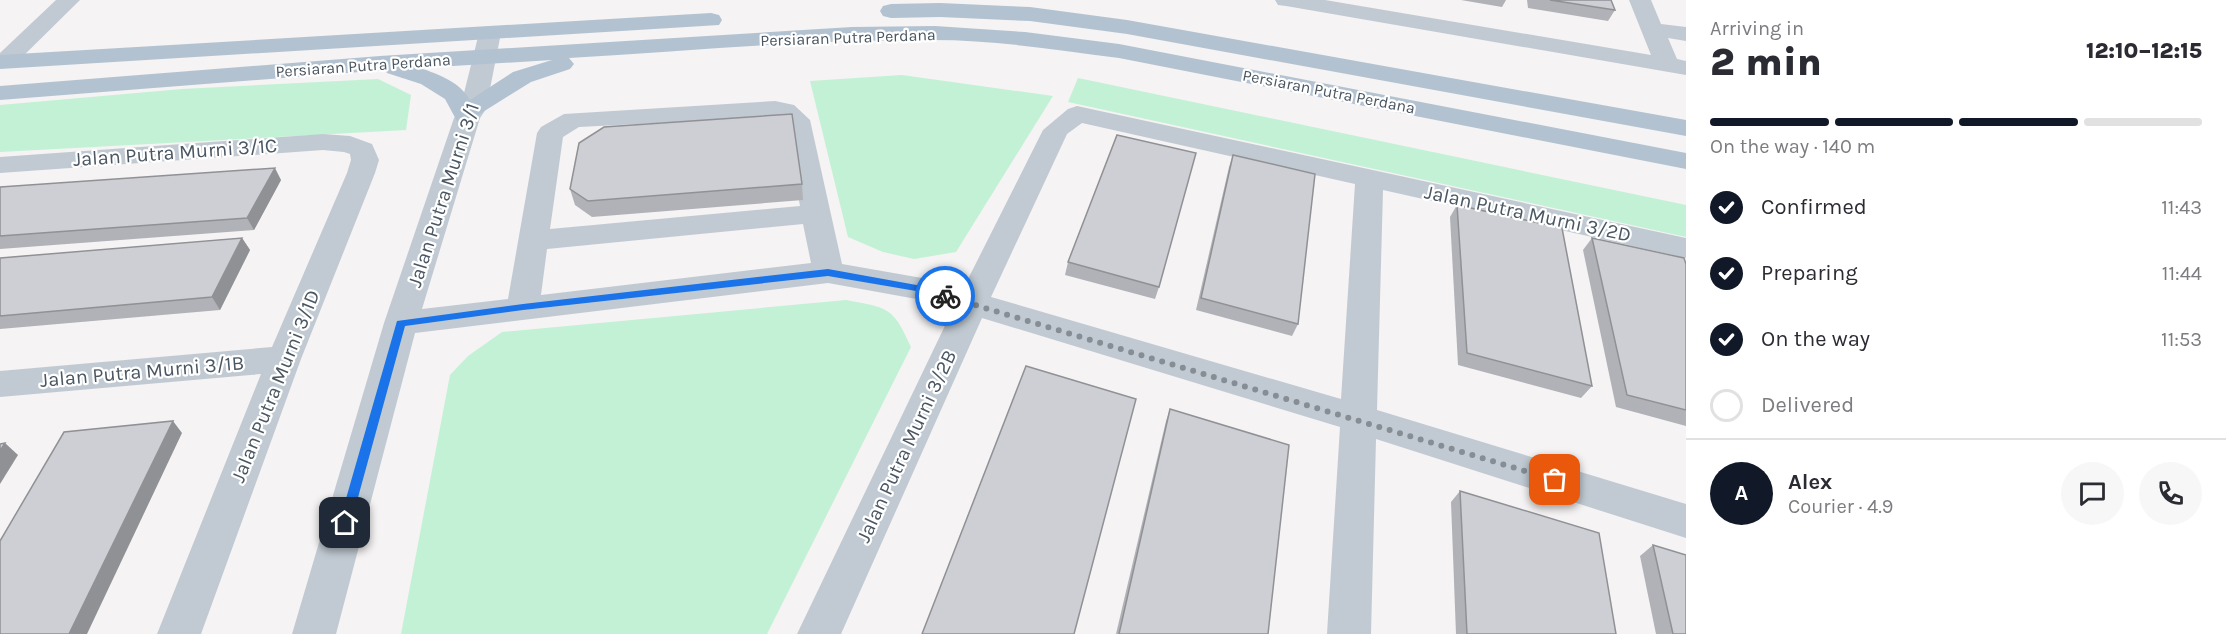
<!DOCTYPE html>
<meta charset="utf-8">
<style>
body{margin:0;font-family:Karla,sans-serif;background:#f7f7f7;color:#2b2b33;height:100vh;display:flex;flex-direction:column;font-size:22px;white-space:nowrap}
*{box-sizing:border-box;margin:0}
p{font-size:20px;color:#7c7c81}
.icon{flex:none;width:33px;height:33px;fill:none;stroke:currentColor;stroke-width:2;stroke-linecap:round;stroke-linejoin:round}
.map{position:relative;flex:1;overflow:hidden}
.side{display:flex;flex-direction:column;background:#fff;width:540px}
.side>*{flex:none}
.pin{position:absolute;display:grid;place-items:center;width:51px;height:51px;color:#fff;margin:-26px;border-radius:12px;box-shadow:0 3px 9px #0006}
.courier{position:absolute;display:grid;place-items:center;width:60px;height:60px;margin:-30px;border:4px solid #1a73e8;border-radius:50%;background:#fff;color:#222;box-shadow:0 2px 8px #0007}
.headline em{font-style:normal;font-weight:800}
.headline div{display:flex;flex-direction:column-reverse}
.headline{display:flex;align-items:center;justify-content:space-between;height:102px;padding:0 24px}
h1{font-size:39px;font-weight:800;line-height:45px}
.bar{display:grid;grid-template-columns:repeat(4,1fr);gap:9px 6px;align-content:center;height:72px;padding:0 24px}
.bar i{height:8px;border-radius:4px;background:#e1e1e2}
.bar .on{background:#111827}
.bar p{grid-column:span 4}
.line{display:flex;align-items:center;gap:15px;padding:0 24px;border-top:2px solid #e1e1e2}
.line div{flex:1}
.round{display:grid;place-items:center;flex:none;width:63px;height:63px;border-radius:32px;background:#f7f7f7}
ol{padding:0 24px;list-style:none}
li{display:flex;align-items:center;gap:18px;height:66px}
li p{margin-inline-start:auto}
li .icon{padding:6px;border-radius:50%;background:#111827;color:#fff;stroke-width:4}
li:last-child{color:#7c7c81}
li i{width:33px;height:33px;border:3px solid #e1e1e2;border-radius:50%}
main{display:flex;flex:1;min-height:0}
.map>svg:first-child{display:block}
.green{fill:#c3f1d5}
.lines{fill:none;stroke-linecap:round;stroke-linejoin:round}
.minor{fill:#c1cad2;fill-rule:evenodd}
.major{fill:#b3c2d1;fill-rule:evenodd}
.wall{fill:#b0b2b7}
.shaded-wall{fill:#909195}
.building{fill:#cdcfd5;stroke:#909195;stroke-width:1.5}
.route{fill:#1a73e8}
.done{stroke:#868d94;stroke-width:6;stroke-dasharray:0 10.8}
.labels{text-anchor:middle;stroke-width:4.5;stroke-linejoin:round;paint-order:stroke}
.far-street-label{font-size:16px;fill:#4a5661;stroke:#fff}
.street-label{font-size:20px;fill:#4a5661;stroke:#fff}
</style>
<main>
<div class="map">
<svg width="1686" height="634" viewBox="0 0 1686 634">
<rect width="100%" height="100%" fill="#f5f3f3"/>
<g class="green">
<path d="M902 75 1053 96 956 252 914 259 883 252 848 237 810 81Z"/>
<path d="M1078 78 1686 205V237L1068 102Z"/>
<path d="M378 79 411 95 406 130 0 152V105L182 89Z"/>
<path d="M846 300C889 308 893 307 911 347L767 634H401L450 375 468 356 502 332Z"/>
</g>
<g class="lines">
<g class="minor">
<path d="M56 0H80L12 67 0 68V53Z"/>
<path d="M1275 0H1325L1651 55 1629 0H1651L1661 24 1686 27V41L1668 38 1677 59 1686 61V75L1286 6 1278 5Z"/>
<path d="M490 26 498 28 501 33 486 109 480 118 422 309 508 299 537 133 541 127 564 114 775 101 794 105 810 120 842 264 922 278 963 289 1043 130 1068 109 1077 106 1686 238V258L1383 190 1377 410 1686 504V538L1376 439 1371 634H1327L1340 427 982 318 841 634H797L953 309 922 300 828 283 415 333 336 634H292L384 323 454 118 460 109 479 33 482 28ZM775 117 785 123 800 206 550 229 563 137 579 127ZM1082 123 1355 184 1341 399 991 297 1067 134ZM803 224 811 263 541 295 547 249Z"/>
<path d="M323 134 350 136 372 144 379 160 375 173 301 359 201 634H157L261 374 0 397V371L272 347 347 173 351 160 350 154 344 152 323 150 0 173V157Z"/>
</g>
<g class="major">
<path d="M940 3 1030 7 1127 20 1686 120V136L1127 34 1030 21 940 17 891 18 883 16 880 11 883 6 891 4Z"/>
<path d="M711 13 719 15 722 20 719 25 0 69V55Z"/>
<path d="M935 26 1025 32 1119 44 1686 153V169L1119 58C1057 50 995 40 933 40 812 39 690 51 569 58L574 64 570 69 531 82 478 115 480 118 476 123 467 126 458 123 445 99 421 84 387 73 385 70 0 100V86L380 56 852 27ZM552 60 513 72 470 100C460 82 438 74 420 68Z"/>
</g>
</g>
<g class="wall">
<path d="M1461 0H1506L1502 7Z"/>
<path d="M1527 0H1611L1615 10 1608 21 1528 8Z"/>
<path d="M1233 155 1298 324 1292 336 1196 310 1229 167Z"/>
<path d="M281 180 254 230 0 249V187Z"/>
<path d="M802 184 803 200 592 217 575 205 570 189Z"/>
<path d="M1457 205 1592 386 1581 398 1458 365 1450 217Z"/>
<path d="M242 238 250 250 220 310 0 329V258Z"/>
<path d="M1592 238 1686 264V426L1616 407 1583 250Z"/>
<path d="M1068 262 1159 287 1155 299 1065 275Z"/>
<path d="M1170 409 1268 634H1116L1166 421Z"/>
<path d="M1460 491 1616 634H1456L1451 502Z"/>
<path d="M1653 545 1686 634H1656L1640 556Z"/>
</g>
<g class="shaded-wall">
<path d="M275 168 281 180 254 230 247 218Z"/>
<path d="M242 238 250 250 220 310 212 297Z"/>
<path d="M173 421 182 433 87 634H69Z"/>
<path d="M5 443 18 455 0 484V451Z"/>
</g>
<g class="building">
<path d="M1550 0H1611L1615 10Z"/>
<path d="M792 114 802 184 588 201 570 189 579 143 604 127Z"/>
<path d="M1117 135 1196 153 1159 287 1068 262Z"/>
<path d="M1233 155 1315 174 1298 324 1201 298Z"/>
<path d="M275 168 247 218 0 236V187Z"/>
<path d="M1457 205 1562 228 1592 386 1467 353Z"/>
<path d="M242 238 212 297 0 316V258Z"/>
<path d="M1592 238 1684 258 1686 264V410L1627 395Z"/>
<path d="M1026 366 1136 399 1074 634H922Z"/>
<path d="M1170 409 1289 445 1268 634H1119Z"/>
<path d="M173 421 69 634H0V541L64 432Z"/>
<path d="M5 443 0 451V444Z"/>
<path d="M1460 491 1599 533 1616 634H1467Z"/>
<path d="M1653 545 1686 555V634H1673Z"/>
</g>
<path class="route" d="M828 269 922 286 950 296 945 299 922 292 828 276 523 310 405 326 351 523 349 527H341L339 523 397 321 523 304Z"/>
<g class="lines">
<path class="done" d="M945 296 1555 480"/>
</g>
<g class="labels">
<g class="far-street-label">
<text transform="translate(848 37) rotate(-2)" y="6">Persiaran Putra Perdana</text>
<text transform="translate(363 65) rotate(-4)" y="6">Persiaran Putra Perdana</text>
<text transform="translate(1329 91) rotate(11)" y="6">Persiaran Putra Perdana</text>
</g>
<g class="street-label">
<text transform="translate(175 152) rotate(-4)" y="7">Jalan Putra Murni 3/1C</text>
<text transform="translate(443 195) rotate(-72)" y="7">Jalan Putra Murni 3/1</text>
<text transform="translate(1528 213) rotate(12)" y="7">Jalan Putra Murni 3/2D</text>
<text transform="translate(142 371) rotate(-5)" y="7">Jalan Putra Murni 3/1B</text>
<text transform="translate(275 386) rotate(-68)" y="7">Jalan Putra Murni 3/1D</text>
<text transform="translate(906 446) rotate(-65)" y="7">Jalan Putra Murni 3/2B</text>
</g>
</g>
</svg>
<div class="pin" style="left:1555px;top:480px;background:#ea580c"><svg class="icon" aria-label="bag" viewBox="0 0 24 24"><path d="M5 8h14l-1 12H6zM9 8a3 3 0 0 1 6 0"/></svg></div>
<div class="pin" style="left:345px;top:523px;background:#1f2937"><svg class="icon" aria-label="home" viewBox="0 0 24 24"><path d="M3 11l9-7 9 7M6 9v11h12V9"/></svg></div>
<div class="courier" style="left:945px;top:296px"><svg class="icon" aria-label="bike" viewBox="0 0 24 24"><circle cx="6" cy="16" r="4"/><circle cx="18" cy="16" r="4"/><path d="M6 16l4-8h5l3 8M10 8l3 8H6M13 5h3"/></svg></div>
</div>
<section class="side">
<div class="headline"><div><h1>2 min</h1><p>Arriving in</p></div><em>12:10–12:15</em></div>
<div class="bar"><i class="on"></i><i class="on"></i><i class="on"></i><i></i><p>On the way · 140 m</p></div>
<ol>
<li><svg class="icon" aria-label="check" viewBox="0 0 24 24"><path d="M5 12l5 5 9-10"/></svg>Confirmed<p>11:43</p></li>
<li><svg class="icon" aria-label="check" viewBox="0 0 24 24"><path d="M5 12l5 5 9-10"/></svg>Preparing<p>11:44</p></li>
<li><svg class="icon" aria-label="check" viewBox="0 0 24 24"><path d="M5 12l5 5 9-10"/></svg>On the way<p>11:53</p></li>
<li><i></i>Delivered</li>
</ol>
<div class="line" style="height:108px"><b class="round" style="background:#111827;color:#fff">A</b><div><b>Alex</b><p>Courier · 4.9</p></div><a class="round"><svg class="icon" aria-label="chat" viewBox="0 0 24 24"><path d="M4 5h16v11H9l-5 4z"/></svg></a><a class="round"><svg class="icon" aria-label="phone" viewBox="0 0 24 24"><path d="M5 4h4l2 5-3 2q2 4 5 5l2-3 5 2v4C11 20 4 13 5 4z"/></svg></a></div>
</section>
</main>
